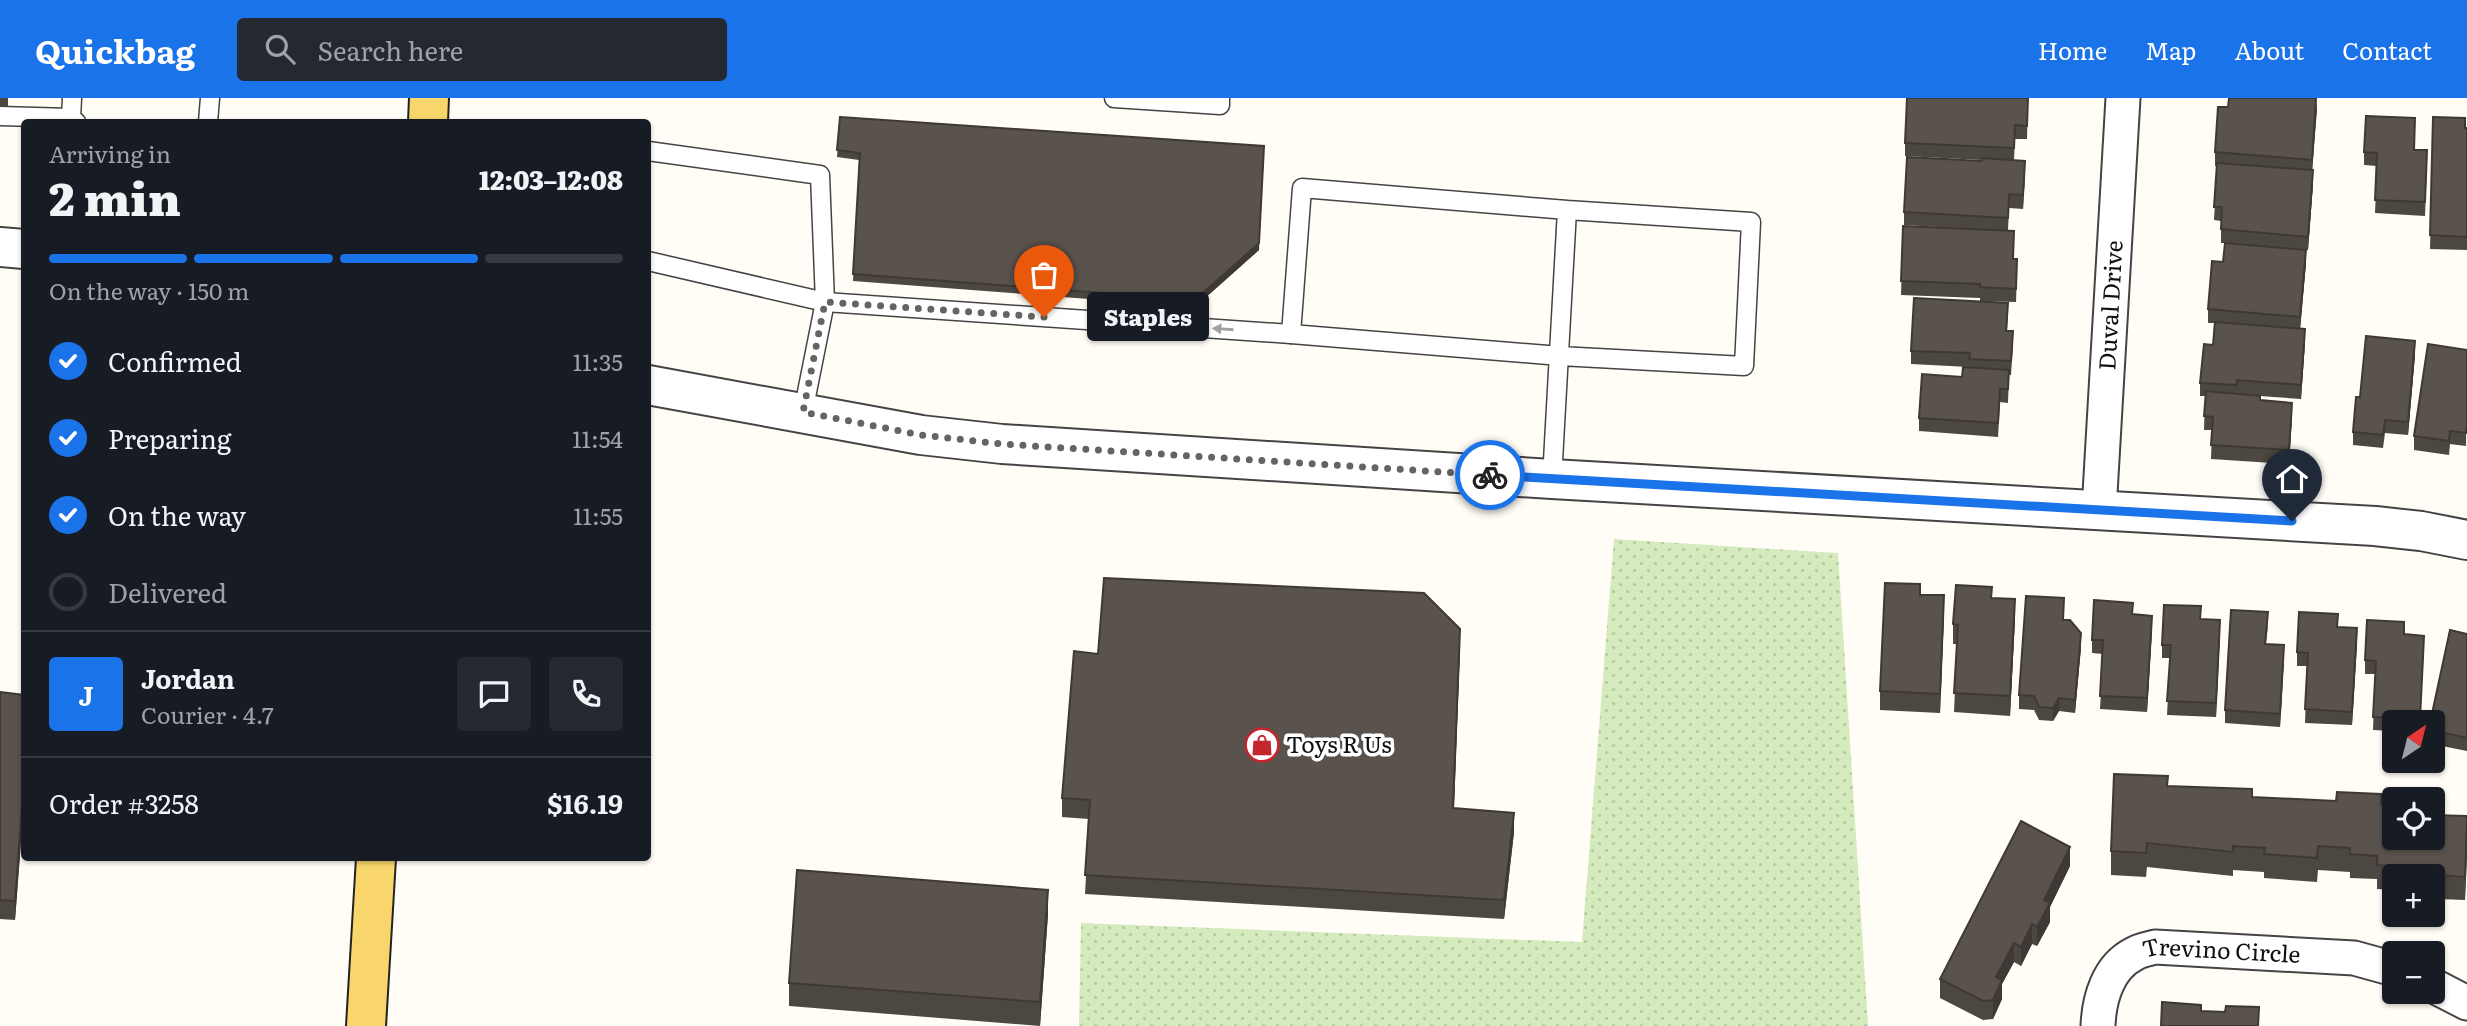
<!DOCTYPE html>
<meta charset="utf-8">
<style>
body{margin:0;font-family:Literata,serif;background:#242831;color:#f1f3f6;height:100vh;display:flex;flex-direction:column;font-size:26px;white-space:nowrap}
*{box-sizing:border-box;margin:0}
p{font-size:23px;color:#9ea1a6}
.icon{flex:none;width:38px;height:38px;fill:none;stroke:currentColor;stroke-width:2;stroke-linecap:round;stroke-linejoin:round}
.map{position:relative;flex:1;overflow:hidden}
.side{position:absolute;left:21px;top:21px;width:630px;height:742px;display:flex;flex-direction:column;background:#171b24;border-radius:7px;box-shadow:0 2px 5px #0004}
.side>*{flex:none}
.needle{width:46px;rotate:35deg}
.buttons{position:absolute;left:2382px;top:612px;display:grid;gap:14px}
.buttons a{display:grid;place-items:center;width:63px;height:63px;border-radius:7px;background:#171b24;box-shadow:0 2px 5px #0004;font-size:35px}
.pin{position:absolute;display:grid;place-items:center;width:60px;height:60px;color:#fff;margin:-72px -30px;border-radius:50% 50% 50% 0;rotate:-45deg;box-shadow:0 0 7px #0007}
.pin .icon{rotate:45deg}
.courier{position:absolute;display:grid;place-items:center;width:70px;height:70px;margin:-35px;border:5px solid #1a73e8;border-radius:50%;background:#fff;color:#222;box-shadow:0 2px 9px #0007}
.bubble{position:absolute;height:49px;border-radius:7px;background:#171b24;box-shadow:0 2px 5px #0004;font-size:23px;font-weight:800;line-height:49px;text-align:center}
.headline em{font-style:normal;font-weight:800}
.headline div{display:flex;flex-direction:column-reverse}
.headline{display:flex;align-items:center;justify-content:space-between;height:119px;padding:0 28px}
h1{font-size:46px;font-weight:800;line-height:52px}
.bar{display:grid;grid-template-columns:repeat(4,1fr);gap:10px 7px;align-content:center;height:84px;padding:0 28px}
.bar i{height:9px;border-radius:5px;background:#363941}
.bar .selected{background:#1a73e8}
.bar p{grid-column:span 4}
.line{display:flex;align-items:center;gap:18px;padding:0 28px;border-top:2px solid #363941}
.line div{flex:1}
.round{display:grid;place-items:center;flex:none;width:74px;height:74px;border-radius:7px;background:#242831}
ol{padding:0 28px;list-style:none}
li{display:flex;align-items:center;gap:21px;height:77px}
li p{margin-inline-start:auto}
li .icon{padding:7px;border-radius:50%;background:#1a73e8;color:#fff;stroke-width:4}
li:last-child{color:#9ea1a6}
li i{width:38px;height:38px;border:4px solid #363941;border-radius:50%}
header{display:flex;align-items:center;gap:42px;box-sizing:border-box;height:98px;padding:0 35px;background:#1a73e8;color:#fff}
header strong{font-size:33px}
nav{display:flex;gap:38px;margin-inline-start:auto;font-size:24px}
.search{width:490px;height:63px;background:#242831;display:flex;align-items:center;gap:18px;box-sizing:border-box;padding:0 24px;border-radius:7px;color:#9ea1a6;font-size:26px}
.map>svg:first-child{display:block}
.park{fill:url(#park-dots)}
.lines{fill:none;stroke-linecap:round;stroke-linejoin:round}
.service-casing{stroke:#444;stroke-width:21}
.minor-casing{stroke:#444;stroke-width:37}
.tertiary-casing{stroke:#444;stroke-width:42}
.primary-casing{stroke:#222;stroke-width:42}
.service{stroke:#fff;stroke-width:18}
.minor{stroke:#fff;stroke-width:33}
.tertiary{stroke:#fff;stroke-width:38}
.primary{stroke:#f9d66b;stroke-width:38}
.wall{fill:#4d4742}
.shaded-wall{fill:#3f3936}
.building{fill:#5a524d;stroke:#3f3936;stroke-width:2}
.oneway{fill:#a0a0a0}
.done{stroke:#646461;stroke-width:7;stroke-dasharray:0 12.6}
.route{stroke:#1a73e8;stroke-width:9}
.labels{text-anchor:middle;stroke-width:7;stroke-linejoin:round;paint-order:stroke}
.street-label{font-size:23px;fill:#111;stroke:#fff}
.poi-label{font-size:23px;fill:#111;stroke:#fff;text-anchor:start}
</style>
<header>
<strong>Quickbag</strong>
<div class="search"><svg class="icon" aria-label="search" viewBox="0 0 24 24"><circle cx="10" cy="10" r="6"/><path d="M15 15l6 6"/></svg>Search here</div>
<nav><a>Home</a><a>Map</a><a>About</a><a>Contact</a></nav>
</header>
<div class="map">
<svg width="2467" height="928" viewBox="0 0 2467 928">
<defs>
<pattern id="park-dots" width="8" height="8" patternUnits="userSpaceOnUse" patternTransform="scale(1.75)"><rect width="8" height="8" fill="#d5ebbd"/><path d="M2 2h.1M6 6h.1" fill="none" stroke="#b6c8a1" stroke-width="1.8" stroke-linecap="round"/></pattern>
</defs>
<rect width="100%" height="100%" fill="#fffdf5"/>
<path class="park" d="M1614 441 1838 455 1868 928H1079L1081 825 1582 844Z"/>
<g class="lines">
<defs>
<g id="service">
<path d="M1114 0 1220 7V0"/>
<path d="M0 18 71 20 76 24"/>
<path d="M71 20 72 0"/>
<path d="M208 24 210 0"/>
<path d="M648 53 820 77 825 204 803 314"/>
<path d="M648 163 825 204 1291 236"/>
<path d="M1552 381 1567 112 1751 124 1744 268 1560 258 1291 236 1302 90 1567 112"/>
</g>
<g id="minor">
<path id="s1" d="M2099 413 2123 0"/>
<path d="M2432 887 2467 905"/>
<path id="s2" d="M2098 928C2099 901 2108 869 2134 856 2140 852 2148 851 2155 849L2354 860 2394 871"/>
</g>
<g id="tertiary">
<path d="M0 149 24 151"/>
<path d="M648 287 921 337 1002 346 1552 381 2375 428 2421 433 2467 442"/>
</g>
<g id="primary">
<path d="M428 24 429 0"/>
<path d="M366 928 376 760"/>
</g>
</defs>
<use href="#service" class="service-casing"/>
<use href="#minor" class="minor-casing"/>
<use href="#tertiary" class="tertiary-casing"/>
<use href="#primary" class="primary-casing"/>
<use href="#service" class="service"/>
<use href="#minor" class="minor"/>
<use href="#tertiary" class="tertiary"/>
<use href="#primary" class="primary"/>
</g>
<g class="wall">
<rect x="0" y="0" width="8" height="8"/>
<path d="M2028 0 2027 41H2015L2014 62 2025 76 2023 111 2009 110 2008 132 2013 161 2017 174 2016 204 1980 203V200L1901 197 1903 128 1956 130 1904 127V114L1982 63V62L1905 58V45Z"/>
<path d="M2317 10 2312 72 2313 86 2308 152H2306V165L2300 230 2305 244 2301 301 2260 298V302L2292 318 2289 366 2211 361 2212 332H2204L2205 298H2200V285L2213 247 2214 225H2208V211L2223 164 2225 145H2221V123L2214 122 2217 68H2215V54Z"/>
<path d="M840 19 1259 152 1195 209 853 183 859 62 837 59Z"/>
<path d="M2433 19 2467 30V152L2430 151Z"/>
<path d="M2415 52 2427 66 2425 118 2375 115 2377 68 2364 67V54Z"/>
<path d="M2008 218 2007 233 2013 247 2011 277H2009L2008 305 2000 304 1998 339 1919 333V320L1962 279 1969 269 1911 266V253Z"/>
<path d="M2467 252 2466 348 2450 346 2449 357 2414 352V338Z"/>
<path d="M2415 257 2408 337 2385 335 2383 350 2353 347V334L2360 299Z"/>
<path d="M1920 497 1944 516 1940 615 1880 612V593Z"/>
<path d="M1992 500 2015 520 2010 618 1954 614 1957 546H1953V526Z"/>
<path d="M2064 514V522L2081 549 2075 615 2059 613 2053 623 2039 622 2034 612 2019 611V597Z"/>
<path d="M2133 516 2152 531 2147 614 2100 611 2103 556 2092 555V542Z"/>
<path d="M2201 521 2220 535 2216 619 2167 617 2170 560H2162V547Z"/>
<path d="M2268 527 2266 546 2284 560 2280 629 2225 625V612Z"/>
<path d="M2338 529 2357 544 2352 627 2305 625 2307 568H2297V554Z"/>
<path d="M2404 536 2424 551 2420 625H2394V633L2373 632 2375 576H2365V562Z"/>
<path d="M2467 536V653L2432 646V625Z"/>
<path d="M1460 550 1454 710 1514 734 1504 821 1085 796 1089 721 1062 719V700L1098 556Z"/>
<path d="M0 594 24 597V704L15 822 0 821Z"/>
<path d="M2168 688 2252 699 2381 706 2394 740 2467 718 2465 802 2438 801V795L2432 794V779H2394V792L2377 791V781L2350 780V774L2318 772 2317 784 2264 780V774L2233 772V778L2147 769 2146 779 2111 777V753Z"/>
<path d="M2070 768 2050 809V824L2037 848 2032 846 2021 868 2014 864 2002 886V901L1993 921 1983 922 1940 900V881Z"/>
<path d="M1048 816 1040 928 789 908V885Z"/>
</g>
<g class="shaded-wall">
<path d="M2317 0V10L2312 75V62Z"/>
<path d="M1264 55 1259 152 1195 209V202Z"/>
<path d="M2025 63V76L2023 111V97Z"/>
<path d="M2313 72V86L2308 152V139Z"/>
<path d="M2306 152V165L2300 233V219Z"/>
<path d="M2305 231V244L2301 301V287Z"/>
<path d="M2415 243V257L2408 337V324Z"/>
<path d="M2292 305V318L2289 366V352Z"/>
<path d="M1944 497V516L1940 615V596Z"/>
<path d="M2015 501V520L2010 618V598Z"/>
<path d="M2152 518V531L2147 614V600Z"/>
<path d="M2220 522V535L2216 619V605Z"/>
<path d="M2357 530V544L2352 627V614Z"/>
<path d="M1460 531V550L1453 729V710Z"/>
<path d="M2081 535V549L2075 615V602Z"/>
<path d="M2284 547V560L2280 629V616Z"/>
<path d="M2059 600V613L2053 623V610Z"/>
<path d="M24 684V704L15 822V803Z"/>
<path d="M1514 715V734L1504 821V802Z"/>
<path d="M2467 735V759L2465 802V779Z"/>
<path d="M2070 749V768L2050 809V824L2037 848V829L2044 802Z"/>
<path d="M1048 792V816L1040 928V904Z"/>
<path d="M2032 826V846L2021 868V849Z"/>
<path d="M2014 845V864L2002 886V901L1993 921V902L1996 879Z"/>
</g>
<g class="building">
<path d="M1907 0H2028L2027 28 2015 27 2014 50 1905 45Z"/>
<path d="M2229 0H2316L2312 62 2215 54 2218 9H2228Z"/>
<path d="M2366 18 2415 20 2414 52H2427L2425 104 2375 102 2377 55 2364 54Z"/>
<path d="M840 19 1264 48 1259 145 1195 202 853 176 860 55 837 52Z"/>
<path d="M2433 19 2465 20V30H2467V139L2430 137Z"/>
<path d="M1907 59 1982 63V60L2025 63 2023 97 2009 96 2008 120 1904 114Z"/>
<path d="M2217 65 2313 72 2308 139 2221 131 2222 109H2214Z"/>
<path d="M1903 128 2014 133 2013 161H2017L2016 191 1980 189V186L1901 183Z"/>
<path d="M2225 145 2306 152 2300 219 2208 211 2212 163 2223 164Z"/>
<path d="M1914 200 2008 205 2006 233H2013L2011 263 1969 261 1970 255 1911 253Z"/>
<path d="M2215 224 2305 231 2301 287 2237 282V287L2200 285 2204 246 2213 247Z"/>
<path d="M2366 238 2415 243 2408 324 2385 322 2383 337 2353 334 2356 299H2360Z"/>
<path d="M2428 246 2467 252V325L2466 335 2450 333 2449 343 2414 338Z"/>
<path d="M1963 269 2009 272 2008 291H2000L1998 325 1919 320 1922 276 1962 279Z"/>
<path d="M2206 293 2260 298V302L2292 305 2289 352 2211 347 2213 319 2204 318Z"/>
<path d="M1104 480 1424 495 1460 531 1453 710 1514 715 1504 802 1085 777 1090 702 1062 700 1074 553 1098 556Z"/>
<path d="M1885 485 1920 486V497H1944L1940 596 1880 593Z"/>
<path d="M1956 487 1992 489 1991 500 2015 501 2010 598 1954 595 1958 527 1953 526Z"/>
<path d="M2026 498 2064 500 2063 522H2070L2081 535 2075 602 2059 600 2053 610 2039 609 2034 598 2019 597Z"/>
<path d="M2094 502 2133 505 2132 516 2152 518 2147 600 2100 598 2103 542H2092Z"/>
<path d="M2164 507 2201 508 2200 521 2220 522 2216 605 2167 603 2171 547H2162Z"/>
<path d="M2231 512 2268 514 2265 546 2284 547 2280 616 2225 612Z"/>
<path d="M2299 514 2338 516 2337 529 2357 530 2352 614 2305 611 2308 555 2297 554Z"/>
<path d="M2367 522 2404 524V536L2424 538 2420 621 2373 619 2376 563 2365 562Z"/>
<path d="M2450 532 2467 536V640L2432 632V625H2430Z"/>
<path d="M0 594 24 597V684L15 803 0 802Z"/>
<path d="M2114 676 2168 678 2167 688 2252 691V699L2336 703 2337 694 2381 696V706L2394 707V740H2432V717L2467 718 2465 779 2438 777V771L2377 767V758L2350 756V750L2318 748 2317 760 2264 756 2265 750 2233 748V754L2147 745 2146 755 2111 753Z"/>
<path d="M2021 723 2070 749 2044 802 2050 805 2037 829 2032 826 2021 849 2014 845 1996 879 2002 882 1993 902 1983 903 1940 881Z"/>
<path d="M797 772 1048 792 1040 904 789 885Z"/>
<path d="M2162 904 2201 907V913L2225 914 2226 908 2259 909 2258 928H2161Z"/>
</g>
<defs><path id="oneway-solid" d="M-6-.8H1V-3.2L6.5 0L1 3.2V.8H-6Z" transform="scale(1.75)"/></defs>
<use class="oneway" href="#oneway-solid" transform="translate(1223 231) rotate(-176)"/>
<g class="lines">
<path class="done" d="M1044 219 825 204 803 314 921 337 1002 346 1490 377"/>
<path class="route" d="M1490 377 2292 423"/>
</g>
<defs>
<symbol id="shop-ring" viewBox="-11 -11 22 22"><circle r="9.5" fill="#fff" stroke="#c4262e" stroke-width="1.5"/><path d="M-5-2.5h2.3a2.7 3.5 0 0 1 5.4 0H5L5.5 6h-11ZM-1.5-2.5h3a1.5 2.3 0 0 0-3 0Z" fill="#c4262e"/></symbol>
</defs>
<g fill-rule="evenodd">
<use href="#shop-ring" x="1243" y="628" width="38" height="38"/>
</g>
<g class="labels">
<g class="street-label">
<text dy="8" stroke="none"><textPath href="#s1" startOffset="206">Duval Drive</textPath></text>
<text dy="8" stroke="none"><textPath href="#s2" startOffset="173">Trevino Circle</textPath></text>
</g>
<g class="poi-label">
<text x="1286" y="655">Toys R Us</text>
</g>
</g>
</svg>
<div class="buttons">
<a><svg class="needle" viewBox="-14 -14 28 28"><path d="M0-13l5 13h-10z" fill="#e53935"/><path d="M0 13l5-13h-10z" fill="#9ea1a6"/></svg></a>
<a><svg class="icon" aria-label="locate" viewBox="0 0 24 24"><circle cx="12" cy="12" r="6"/><path d="M12 2v4M12 18v4M2 12h4M18 12h4"/></svg></a>
<a>+</a>
<a>−</a>
</div>
<div class="pin" style="left:1044px;top:219px;background:#ea580c"><svg class="icon" aria-label="bag" viewBox="0 0 24 24"><path d="M5 8h14l-1 12H6zM9 8a3 3 0 0 1 6 0"/></svg></div>
<div class="pin" style="left:2292px;top:423px;background:#1f2937"><svg class="icon" aria-label="home" viewBox="0 0 24 24"><path d="M3 11l9-7 9 7M6 9v11h12V9"/></svg></div>
<div class="courier" style="left:1490px;top:377px"><svg class="icon" aria-label="bike" viewBox="0 0 24 24"><circle cx="6" cy="16" r="4"/><circle cx="18" cy="16" r="4"/><path d="M6 16l4-8h5l3 8M10 8l3 8H6M13 5h3"/></svg></div>
<div class="bubble" style="left:1087px;top:194px;width:122px">Staples</div>
<section class="side">
<div class="headline"><div><h1>2 min</h1><p>Arriving in</p></div><em>12:03–12:08</em></div>
<div class="bar"><i class="selected"></i><i class="selected"></i><i class="selected"></i><i></i><p>On the way · 150 m</p></div>
<ol>
<li><svg class="icon" aria-label="check" viewBox="0 0 24 24"><path d="M5 12l5 5 9-10"/></svg>Confirmed<p>11:35</p></li>
<li><svg class="icon" aria-label="check" viewBox="0 0 24 24"><path d="M5 12l5 5 9-10"/></svg>Preparing<p>11:54</p></li>
<li><svg class="icon" aria-label="check" viewBox="0 0 24 24"><path d="M5 12l5 5 9-10"/></svg>On the way<p>11:55</p></li>
<li><i></i>Delivered</li>
</ol>
<div class="line" style="height:126px"><b class="round" style="background:#1a73e8;color:#fff">J</b><div><b>Jordan</b><p>Courier · 4.7</p></div><a class="round"><svg class="icon" aria-label="chat" viewBox="0 0 24 24"><path d="M4 5h16v11H9l-5 4z"/></svg></a><a class="round"><svg class="icon" aria-label="phone" viewBox="0 0 24 24"><path d="M5 4h4l2 5-3 2q2 4 5 5l2-3 5 2v4C11 20 4 13 5 4z"/></svg></a></div>
<div class="line" style="height:91px"><div>Order #3258</div><b>$16.19</b></div>
</section>
</div>
